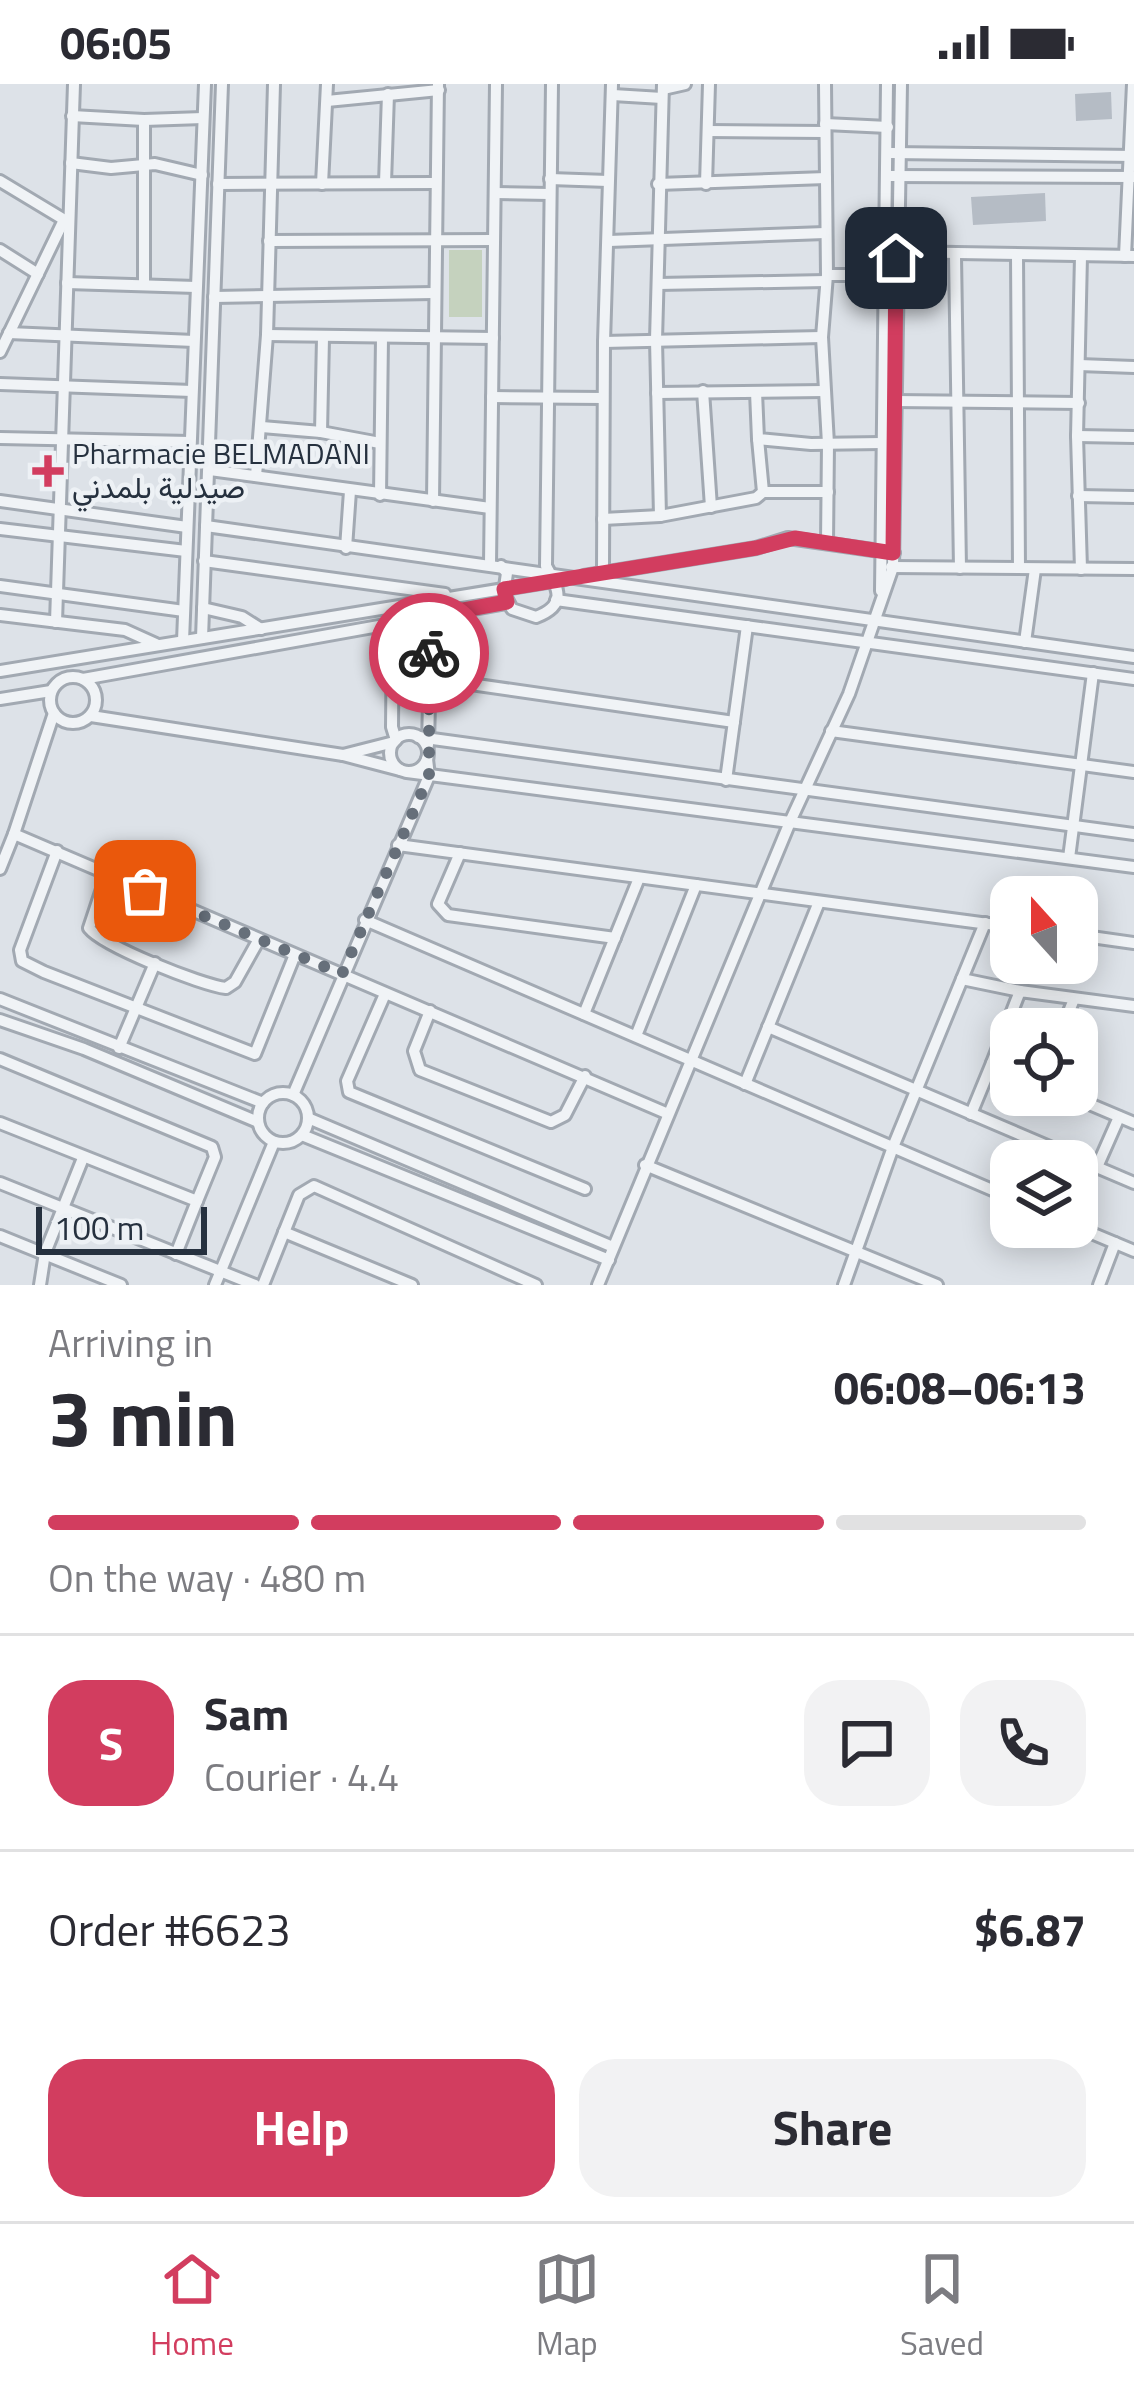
<!DOCTYPE html>
<meta charset="utf-8">
<style>
body{margin:0;font-family:"Titillium Web",Vazirmatn,sans-serif;background:#f2f2f3;color:#2b2b33;height:100vh;display:flex;flex-direction:column;font-size:45px;white-space:nowrap}
*{box-sizing:border-box;margin:0}
p{font-size:39px;color:#7c7c81}
.icon{flex:none;width:66px;height:66px;fill:none;stroke:currentColor;stroke-width:2;stroke-linecap:round;stroke-linejoin:round}
.map{position:relative;height:1201px;overflow:hidden}
.drawer{display:flex;flex-direction:column;background:#fff;flex:1}
.drawer>*{flex:none}
.needle{width:78px;rotate:339deg}
.buttons{position:absolute;left:990px;top:792px;display:grid;gap:24px}
.buttons a{display:grid;place-items:center;width:108px;height:108px;border-radius:24px;background:#fff;box-shadow:0 6px 30px #0003;font-size:60px}
.scale{position:absolute;left:36px;bottom:30px;width:171px;box-sizing:border-box;padding-left:12px;border:6px solid #26313f;border-top:0;font-size:33px;line-height:42px;white-space:nowrap;color:#26313f;-webkit-text-stroke:9px #edf1f5;paint-order:stroke}
.pin{position:absolute;display:grid;place-items:center;width:102px;height:102px;color:#fff;margin:-51px;border-radius:24px;box-shadow:0 6px 18px #0006}
.courier{position:absolute;display:grid;place-items:center;width:120px;height:120px;margin:-60px;border:9px solid #d23d5f;border-radius:50%;background:#fff;color:#222;box-shadow:0 3px 15px #0007}
.headline em{font-style:normal;font-weight:700}
.headline div{display:flex;flex-direction:column-reverse}
.headline{display:flex;align-items:center;justify-content:space-between;height:204px;padding:0 48px}
h1{font-size:78px;font-weight:700;line-height:90px}
.bar{display:grid;grid-template-columns:repeat(4,1fr);gap:18px 12px;align-content:center;height:144px;padding:0 48px}
.bar i{height:15px;border-radius:9px;background:#e1e1e2}
.bar .active{background:#d23d5f}
.bar p{grid-column:span 4}
.line{display:flex;align-items:center;gap:30px;padding:0 48px;border-top:3px solid #e1e1e2}
.line div{flex:1}
.round{display:grid;place-items:center;flex:none;width:126px;height:126px;border-radius:36px;background:#f2f2f3}
.cta{display:flex;gap:24px;margin-top:auto;padding:24px 48px}
.cta a{flex:1;height:138px;border-radius:36px;background:#d23d5f;color:#fff;font-size:48px;font-weight:700;line-height:138px;text-align:center}
.cta a+a{background:#f2f2f3;color:#2b2b33}
.status{display:flex;justify-content:space-between;align-items:center;height:84px;padding:0 60px;background:#fff;direction:ltr}
.status svg{height:33px;fill:currentColor}
.tabs{display:flex;justify-content:space-around;align-items:center;height:168px;border-top:3px solid #e1e1e2;background:#fff;font-size:33px;color:#7c7c81}
.tabs a{display:grid;justify-items:center;gap:6px}
.tabs .active{color:#d23d5f}
.map>svg:first-child{display:block}
.green{fill:#c5d2be}
.building{fill:#b5bcc5}
.lines{fill:none;stroke-linecap:round;stroke-linejoin:round}
.minor-casing{stroke:#a2a9b2;stroke-width:16}
.minor{stroke:#f0f3f6;stroke-width:10}
.done{stroke:#666f7a;stroke-width:12;stroke-dasharray:0 21.6}
.route{stroke:#d23d5f;stroke-width:15}
.poi-dot{fill:#d23d5f;stroke:#edf1f5;stroke-width:4.5}
.labels{text-anchor:middle;stroke-width:9;stroke-linejoin:round;paint-order:stroke}
.poi-label{font-size:30px;fill:#26313f;stroke:#edf1f5;text-anchor:start}
</style>
<div class="status"><b>06:05</b><svg viewBox="0 0 49 12"><path d="M0 12V9h3v3zM5 12V6h3v6zM10 12V3h3v9zM15 12V0h3v12zM26 1h20v11H26zM47 4h2v5h-2z"/></svg></div>
<div class="map">
<svg width="1134" height="1201" viewBox="0 0 1134 1201">
<rect width="100%" height="100%" fill="#dde2e8"/>
<rect class="green" x="449" y="166" width="33" height="67"/>
<g class="building">
<path d="M1111 8 1112 35 1076 37 1075 10Z"/>
<path d="M1045 109 1046 137 973 141 971 113Z"/>
</g>
<g class="lines">
<defs>
<g id="minor">
<path d="M825 0 827 191 822 253 828 360 827 459"/>
<path d="M663 5 685 0"/>
<path d="M613 11 662 14"/>
<path d="M327 17 439 6"/>
<path d="M72 32 144 36 203 34"/>
<path d="M144 36V199"/>
<path d="M825 40 888 43"/>
<path d="M708 47 824 48"/>
<path d="M891 69 1134 72"/>
<path d="M71 79 111 84 155 80 202 91"/>
<path d="M890 92 1134 93"/>
<path d="M550 95 608 97"/>
<path d="M0 97 68 138"/>
<path d="M385 99 388 10"/>
<path d="M218 100 435 99"/>
<path d="M322 100 327 0"/>
<path d="M658 100 826 94"/>
<path d="M706 100 709 0"/>
<path d="M495 109 549 110"/>
<path d="M269 157 494 156"/>
<path d="M609 157 825 149"/>
<path d="M0 166 38 190"/>
<path d="M896 168 1134 172"/>
<path d="M1017 171 1019 484"/>
<path d="M955 172 960 484"/>
<path d="M1081 172 1077 352 1081 485"/>
<path d="M1125 172 1133 0"/>
<path d="M827 191H886"/>
<path d="M67 199 196 203"/>
<path d="M658 200 826 197"/>
<path d="M214 213 433 209"/>
<path d="M9 249 194 257"/>
<path d="M267 251 493 254"/>
<path d="M604 258 822 253"/>
<path d="M0 268 64 136"/>
<path d="M1079 281 1134 283"/>
<path d="M0 300 192 307"/>
<path d="M703 307 711 423"/>
<path d="M756 308 758 355 811 360 882 359"/>
<path d="M657 309 824 307"/>
<path d="M492 313 603 314"/>
<path d="M894 317 1079 319"/>
<path d="M262 343 321 348 380 359"/>
<path d="M321 348 323 254"/>
<path d="M1077 352 1134 353"/>
<path d="M0 354 190 358"/>
<path d="M210 386 490 424"/>
<path d="M256 392 267 251 274 0"/>
<path d="M763 408H828"/>
<path d="M380 411 382 254"/>
<path d="M1078 412 1134 413"/>
<path d="M0 417 187 443"/>
<path d="M433 417 438 0"/>
<path d="M660 432 656 256 663 0"/>
<path d="M603 435 660 432 756 414 763 408 758 355"/>
<path d="M206 442 1134 573"/>
<path d="M0 445 186 467"/>
<path d="M346 464 350 407"/>
<path d="M204 477 445 510"/>
<path d="M490 480 496 0"/>
<path d="M501 482 507 489 504 510 512 525 536 533C568 521 558 504 546 482L552 0"/>
<path d="M891 483 1134 485"/>
<path d="M603 485 604 258 612 0"/>
<path d="M584 492 756 464 788 454 894 469"/>
<path d="M0 502 184 527"/>
<path d="M881 507 887 0"/>
<path d="M556 516 1134 595"/>
<path d="M203 524 242 533 261 545"/>
<path d="M0 531 125 546 156 560"/>
<path d="M56 538 74 0"/>
<path d="M393 539 392 643 396 656"/>
<path d="M202 554 222 0"/>
<path d="M183 557 205 0"/>
<path d="M1025 558 1035 485"/>
<path d="M0 587 565 495"/>
<circle cx="73" cy="616" r="23"/>
<path d="M429 594 734 638"/>
<path d="M83 595 507 519"/>
<path d="M0 615 51 607"/>
<path d="M91 632 343 671"/>
<path d="M831 647 1134 688"/>
<circle cx="409" cy="669" r="19"/>
<path d="M418 653 1134 750"/>
<path d="M394 658 343 671 400 686"/>
<path d="M428 661 431 532"/>
<path d="M407 688 1134 783"/>
<path d="M726 696 747 542"/>
<path d="M14 750 54 629"/>
<path d="M398 761 1011 843"/>
<path d="M57 767 20 866 22 877 44 888 255 970 294 873"/>
<path d="M460 769 438 820 448 831 615 854"/>
<path d="M1069 774 1093 589"/>
<path d="M0 785 14 750 666 1029"/>
<path d="M107 790 89 844C103 862 201 901 226 904L235 898 258 857"/>
<path d="M365 836 1011 1114"/>
<path d="M1077 851 1134 859"/>
<path d="M962 895 1020 907"/>
<path d="M385 910 347 997 349 1008 585 1105"/>
<path d="M0 915 263 1019"/>
<path d="M430 927 414 967 420 986 551 1038 565 1031 585 992"/>
<path d="M584 930 639 794"/>
<path d="M0 936 84 965 258 1038"/>
<path d="M768 943 1134 1099"/>
<path d="M1062 945 1074 915"/>
<path d="M636 952 696 801"/>
<path d="M119 964 155 879"/>
<path d="M0 975 212 1063 215 1073 197 1117"/>
<path d="M992 979 1020 907 1134 922"/>
<path d="M745 1000 819 818"/>
<circle cx="283" cy="1034" r="25"/>
<path d="M293 1011 429 692 427 675"/>
<path d="M1068 1011 1134 1039"/>
<path d="M971 1030 992 979 1011 987"/>
<path d="M308 1034 613 1163"/>
<path d="M0 1039 197 1117 176 1170"/>
<path d="M302 1051 609 1176"/>
<path d="M645 1081 937 1201"/>
<path d="M1097 1083 1119 1033"/>
<path d="M0 1099 255 1201"/>
<path d="M1077 1143 1134 1167"/>
<path d="M284 1148 412 1201"/>
<path d="M0 1152 121 1201"/>
<path d="M40 1201 45 1169 83 1074"/>
<path d="M215 1201 274 1058"/>
<path d="M263 1201 299 1111 314 1102 536 1201"/>
<path d="M598 1201 790 738 849 610 893 483 901 0"/>
<path d="M844 1201 893 1063 985 839"/>
<path d="M1099 1201 1115 1159"/>
</g>
</defs>
<use href="#minor" class="minor-casing"/>
<use href="#minor" class="minor"/>
</g>
<g class="lines">
<path class="done" d="M145 807 342 890 429 692V569"/>
<path class="route" d="M429 569 431 532 507 518 504 505 756 464 795 454 893 469 896 174"/>
</g>
<path class="poi-dot" d="M42 369h12v12h12v12h-12v12h-12v-12h-12v-12h12z"/>
<g class="labels">
<g class="poi-label">
<text x="72" y="380">Pharmacie BELMADANI<tspan x="72" dy="34">صيدلية بلمدني</tspan></text>
</g>
</g>
</svg>
<div class="buttons">
<a><svg class="needle" viewBox="-14 -14 28 28"><path d="M0-13l5 13h-10z" fill="#e53935"/><path d="M0 13l5-13h-10z" fill="#7c7c81"/></svg></a>
<a><svg class="icon" aria-label="locate" viewBox="0 0 24 24"><circle cx="12" cy="12" r="6"/><path d="M12 2v4M12 18v4M2 12h4M18 12h4"/></svg></a>
<a><svg class="icon" aria-label="layers" viewBox="0 0 24 24"><path d="M12 4l9 5-9 5-9-5zM3 14l9 5 9-5"/></svg></a>
</div>
<div class="scale">100 m</div>
<div class="pin" style="left:145px;top:807px;background:#ea580c"><svg class="icon" aria-label="bag" viewBox="0 0 24 24"><path d="M5 8h14l-1 12H6zM9 8a3 3 0 0 1 6 0"/></svg></div>
<div class="pin" style="left:896px;top:174px;background:#1f2937"><svg class="icon" aria-label="home" viewBox="0 0 24 24"><path d="M3 11l9-7 9 7M6 9v11h12V9"/></svg></div>
<div class="courier" style="left:429px;top:569px"><svg class="icon" aria-label="bike" viewBox="0 0 24 24"><circle cx="6" cy="16" r="4"/><circle cx="18" cy="16" r="4"/><path d="M6 16l4-8h5l3 8M10 8l3 8H6M13 5h3"/></svg></div>
</div>
<section class="drawer">
<div class="headline"><div><h1>3 min</h1><p>Arriving in</p></div><em>06:08–06:13</em></div>
<div class="bar"><i class="active"></i><i class="active"></i><i class="active"></i><i></i><p>On the way · 480 m</p></div>
<div class="line" style="height:216px"><b class="round" style="background:#d23d5f;color:#fff">S</b><div><b>Sam</b><p>Courier · 4.4</p></div><a class="round"><svg class="icon" aria-label="chat" viewBox="0 0 24 24"><path d="M4 5h16v11H9l-5 4z"/></svg></a><a class="round"><svg class="icon" aria-label="phone" viewBox="0 0 24 24"><path d="M5 4h4l2 5-3 2q2 4 5 5l2-3 5 2v4C11 20 4 13 5 4z"/></svg></a></div>
<div class="line" style="height:156px"><div>Order #6623</div><b>$6.87</b></div>
<div class="cta"><a>Help</a><a>Share</a></div>
</section>
<nav class="tabs">
<a class="active"><svg class="icon" aria-label="home" viewBox="0 0 24 24"><path d="M3 11l9-7 9 7M6 9v11h12V9"/></svg>Home</a>
<a><svg class="icon" aria-label="map" viewBox="0 0 24 24"><path d="M3 6l6-2 6 2 6-2v14l-6 2-6-2-6 2zM9 4v14M15 6v14"/></svg>Map</a>
<a><svg class="icon" aria-label="saved" viewBox="0 0 24 24"><path d="M7 4h10v16l-5-4-5 4z"/></svg>Saved</a>
</nav>
